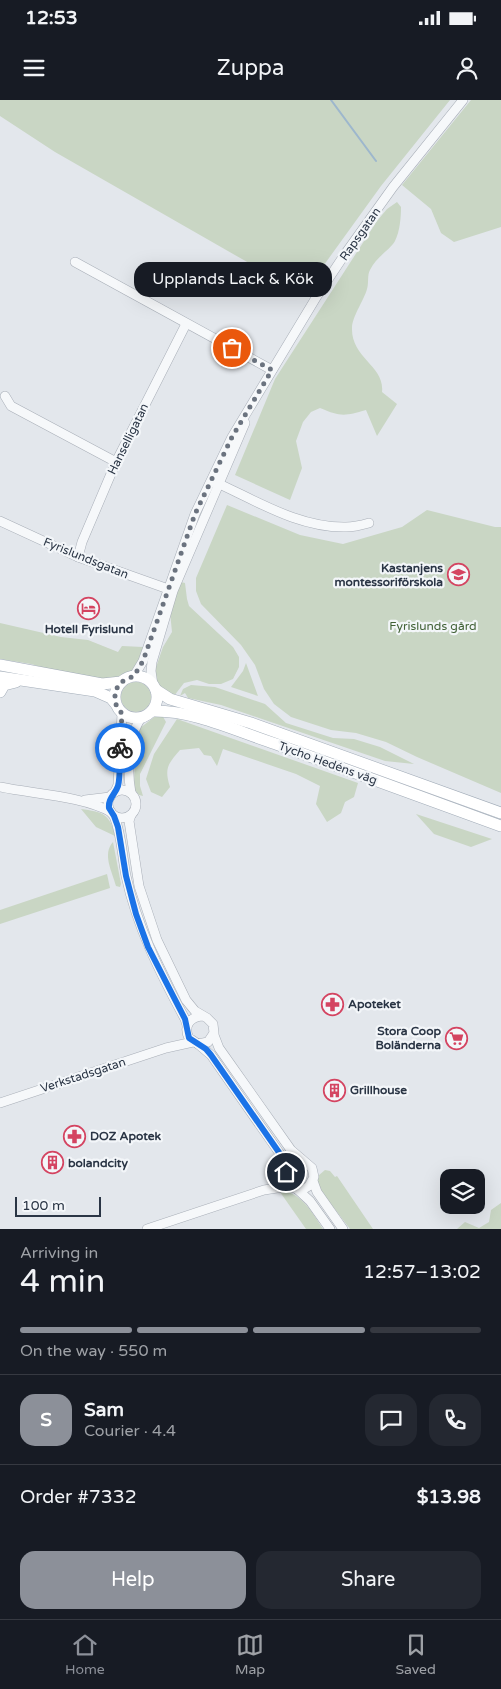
<!DOCTYPE html>
<meta charset="utf-8">
<style>
body{margin:0;font-family:"Varela Round",sans-serif;background:#242831;color:#f1f3f6;height:100vh;display:flex;flex-direction:column;font-size:19px;white-space:nowrap}
*{box-sizing:border-box;margin:0}
p{font-size:16px;color:#9ea1a6}
.icon{flex:none;width:28px;height:28px;fill:none;stroke:currentColor;stroke-width:2;stroke-linecap:round;stroke-linejoin:round}
.map{position:relative;height:1129px;overflow:hidden}
.drawer{display:flex;flex-direction:column;background:#171b24;flex:1}
.drawer>*{flex:none}
.tools{position:absolute;left:440px;top:1069px;display:grid;gap:10px}
.tools a{display:grid;place-items:center;width:45px;height:45px;border-radius:10px;background:#171b24;box-shadow:0 5px 20px #0002;font-size:25px}
.scale{position:absolute;left:15px;bottom:12px;width:86px;box-sizing:border-box;padding-left:5px;border:2px solid #2a3545;border-top:0;font-size:14px;line-height:18px;white-space:nowrap;color:#2a3545;-webkit-text-stroke:4px #f3f6f9;paint-order:stroke}
.pin{position:absolute;display:grid;place-items:center;width:42px;height:42px;color:#fff;margin:-21px;border:2px solid #fff;border-radius:50%;box-shadow:0 1px 5px #0007}
.courier{position:absolute;display:grid;place-items:center;width:50px;height:50px;margin:-25px;border:4px solid #1a73e8;border-radius:50%;background:#fff;color:#222;box-shadow:0 1px 6px #0007}
.bubble{position:absolute;height:35px;border-radius:15px;background:#171b24;box-shadow:0 5px 20px #0002;font-size:16px;font-weight:600;line-height:35px;text-align:center}
.headline em{font-style:normal;font-weight:600}
.headline div{display:flex;flex-direction:column-reverse}
.headline{display:flex;align-items:center;justify-content:space-between;height:85px;padding:0 20px}
h1{font-size:32px;font-weight:600;line-height:38px}
.bar{display:grid;grid-template-columns:repeat(4,1fr);gap:8px 5px;align-content:center;height:60px;padding:0 20px}
.bar i{height:6px;border-radius:4px;background:#363941}
.bar .selected{background:#8c9099}
.bar p{grid-column:span 4}
.line{display:flex;align-items:center;gap:12px;padding:0 20px;border-top:1px solid #363941}
.line div{flex:1}
.round{display:grid;place-items:center;flex:none;width:52px;height:52px;border-radius:15px;background:#242831}
.button{display:flex;gap:10px;margin-top:auto;padding:10px 20px}
.button a{flex:1;height:58px;border-radius:15px;background:#8c9099;color:#fff;font-size:20px;font-weight:600;line-height:58px;text-align:center}
.button a+a{background:#242831;color:#f1f3f6}
.status{display:flex;justify-content:space-between;align-items:center;height:35px;padding:0 25px;background:#171b24;direction:ltr}
.status svg{height:14px;fill:currentColor}
header{display:flex;justify-content:space-between;align-items:center;height:65px;padding:0 20px;background:#171b24;font-size:22px;font-weight:600}
.dock{display:flex;justify-content:space-around;align-items:center;height:70px;border-top:1px solid #363941;background:#171b24;font-size:14px;color:#9ea1a6}
.dock a{display:grid;justify-items:center;gap:2px}
.dock .selected{color:#8c9099}
.map>svg:first-child{display:block}
.green{fill:#c9d6c4}
.lines{fill:none;stroke-linecap:round;stroke-linejoin:round}
.stream{stroke:#9db7cd;stroke-width:2}
.minor-casing{stroke:#a8aeb7;stroke-width:10}
.major-casing{stroke:#a2acb8;stroke-width:12}
.minor{stroke:#f6f8fa;stroke-width:9}
.major{stroke:#fff;stroke-width:11}
.done{stroke:#6b737f;stroke-width:5;stroke-dasharray:0 9}
.route{stroke:#1a73e8;stroke-width:6}
.labels{text-anchor:middle;stroke-width:4.5;stroke-linejoin:round;paint-order:stroke}
.street-label{font-size:12px;fill:#2a3545;stroke:#f3f6f9}
.poi-label{font-size:12px;font-weight:bold;fill:#2a3545;stroke:#f3f6f9;text-anchor:start}
.park-label{font-size:12px;fill:#416136;stroke:#f3f6f9}
</style>
<div class="status"><b>12:53</b><svg viewBox="0 0 49 12"><path d="M0 12V9h3v3zM5 12V6h3v6zM10 12V3h3v9zM15 12V0h3v12zM26 1h20v11H26zM47 4h2v5h-2z"/></svg></div>
<header><svg class="icon" aria-label="menu" viewBox="0 0 24 24"><path d="M4 6h16M4 12h16M4 18h16"/></svg>Zuppa<svg class="icon" aria-label="person" viewBox="0 0 24 24"><circle cx="12" cy="8" r="4"/><path d="M4 21q1-7 8-7t8 7"/></svg></header>
<div class="map">
<svg width="501" height="1129" viewBox="0 0 501 1129">
<rect width="100%" height="100%" fill="#e3e7ec"/>
<g class="green">
<path d="M0 0H450L381 86 303 194 55 52 0 16Z"/>
<path d="M471 0H501V127L454 142 441 133 431 109 402 85Z"/>
<path d="M397 102 401 107C401 117 400 131 395 141 390 150 376 157 370 170 367 175 369 183 367 189 364 200 352 217 352 228 351 258 385 266 382 292L397 304 377 336 366 310C345 316 341 317 320 308L311 312 303 322 296 341 302 368 290 400 235 375 275 279 377 121 387 109Z"/>
<path d="M227 405 300 435 343 444 402 427 427 410 495 427H501V693L417 657 386 642 356 633 331 630 291 617 274 604 264 589 255 565 241 545 201 504 196 491V478Z"/>
<path d="M181 482 185 483 187 499 189 506 233 547 239 557V567L233 579 221 584H209L197 580 184 583 174 596 159 588 155 580V570L163 547 172 532 170 512Z"/>
<path d="M0 523 61 537 88 540 118 552 122 546 143 547 138 563 130 573 121 579 78 578 31 564 0 559Z"/>
<path d="M246 563 258 596 231 587 243 571Z"/>
<circle cx="136" cy="597" r="15"/>
<path d="M191 585 215 587 265 604 286 623 333 638 354 639 380 647 414 664 385 661 221 605 188 598 185 593 180 596 183 589Z"/>
<path d="M157 615H162L166 622 140 674V686L143 696 139 695 134 689 135 647 140 628Z"/>
<path d="M177 619 358 683 354 697 345 702 341 713 327 722 316 704 320 686 296 674 223 649 217 666 211 656 204 655 199 648 180 650C168 664 164 668 170 687L162 697 151 692 146 679 154 654Z"/>
<path d="M81 709C102 712 110 713 115 736L96 727Z"/>
<path d="M416 714 492 739 471 747 434 734Z"/>
<path d="M113 742 121 784 120 787 116 786C112 771 102 754 113 742Z"/>
<path d="M107 774 110 788 0 824V810Z"/>
<path d="M325 1070 330 1071 335 1077 337 1076 373 1129H350L318 1087V1076Z"/>
<path d="M282 1090C303 1095 312 1112 323 1129H306L280 1092Z"/>
<path d="M501 1103V1129H457L465 1122 479 1128 489 1122 491 1110Z"/>
</g>
<g class="lines">
<path class="stream" d="M331 0 376 61"/>
<defs>
<g id="minor">
<path d="M75 162 272 270"/>
<path d="M5 296 11 306 116 362"/>
<path d="M215 382C257 401 299 428 346 427 354 427 362 425 369 423"/>
<path d="M0 421 78 457 171 490"/>
<path d="M78 457 82 442 116 362 186 224"/>
<path d="M134 576 143 561 195 414 232 337 317 196 345 154 393 87 463 0"/>
<path d="M153 585 151 571 152 562 173 491 245 323"/>
<path d="M0 687C33 694 83 696 111 712"/>
<circle cx="122" cy="704" r="14"/>
<path d="M115 692 118 685 122 614"/>
<path d="M131 693C127 672 128 634 142 617"/>
<path d="M85 700 110 697"/>
<path d="M131 715 129 721 139 786 157 840 186 900 195 911 207 918 213 924 214 933 208 942 198 944 189 938C183 926 190 917 202 916"/>
<path d="M114 716C122 735 122 756 126 776 137 827 160 873 185 919L187 925"/>
<path d="M198 944 211 955 285 1061V1077L290 1086 297 1089H304L309 1086 314 1077 312 1068 291 1050 219 948 214 935"/>
<path d="M0 1003 166 948 193 942"/>
<path d="M313 1081 317 1092 343 1129"/>
<path d="M297 1089 310 1101 330 1129"/>
<path d="M147 1129 264 1090 290 1086"/>
</g>
<g id="major">
<path d="M0 565 102 584 121 582"/>
<circle cx="136" cy="597" r="21"/>
<path d="M0 577 95 591 111 598 115 603"/>
<path d="M156 590 170 599 251 623 501 713"/>
<path d="M0 592 4 585 16 582"/>
<path d="M152 611C194 610 236 631 276 644 351 671 426 699 501 726"/>
</g>
</defs>
<use href="#minor" class="minor-casing"/>
<use href="#major" class="major-casing"/>
<use href="#minor" class="minor"/>
<use href="#major" class="major"/>
</g>
<g class="lines">
<path class="done" d="M120 648 122 614 115 603V591L121 582 134 576 143 561 195 414 232 337 272 270 232 248"/>
<path class="route" d="M120 648C119 660 121 674 118 686 115 695 108 698 109 708L114 716 118 727 126 776 136 814 148 847 185 919 189 938 206 949 211 955 285 1061 286 1072"/>
</g>
<defs>
<symbol id="school-ring" viewBox="-11 -11 22 22"><circle r="9.5" fill="#f3f6f9" stroke="#d44461" stroke-width="1.5"/><path d="M0-5L7-2L0 1L-7-2ZM-4 1L0 2.5L4 1V4Q0 6-4 4Z" fill="#d44461"/></symbol>
<symbol id="hotel-ring" viewBox="-11 -11 22 22"><circle r="9.5" fill="#f3f6f9" stroke="#d44461" stroke-width="1.5"/><path d="M-6-4.5h1.5V1H6V5H4.5V3h-9V5H-6ZM-4 0a1.8 1.8 0 1 1 3.6 0ZM.5 0V-2.5h3Q6-2.5 6 0Z" fill="#d44461"/></symbol>
<symbol id="pharmacy-ring" viewBox="-11 -11 22 22"><circle r="9.5" fill="#f3f6f9" stroke="#d44461" stroke-width="1.5"/><path d="M-2-6h4v4h4v4h-4v4h-4v-4h-4v-4h4Z" fill="#d44461"/></symbol>
<symbol id="supermarket-ring" viewBox="-11 -11 22 22"><circle r="9.5" fill="#f3f6f9" stroke="#d44461" stroke-width="1.5"/><path d="M-6-5.5h2.5l.6 2H6L4.5 2H-2.5L-4.4-4H-6ZM-1.5 3.2a1.3 1.3 0 1 0 .1 0ZM3 3.2a1.3 1.3 0 1 0 .1 0Z" fill="#d44461"/></symbol>
<symbol id="building-ring" viewBox="-11 -11 22 22"><circle r="9.5" fill="#f3f6f9" stroke="#d44461" stroke-width="1.5"/><path d="M-4-6H4V6H1V3H-1V6H-4ZM-2.5-4.3h1.7v1.8h-1.7ZM.8-4.3h1.7v1.8H.8ZM-2.5-1h1.7V.8h-1.7ZM.8-1h1.7V.8H.8Z" fill="#d44461"/></symbol>
</defs>
<g fill-rule="evenodd">
<use href="#school-ring" x="446" y="462" width="25" height="25"/>
<use href="#hotel-ring" x="76" y="496" width="25" height="25"/>
<use href="#pharmacy-ring" x="320" y="892" width="25" height="25"/>
<use href="#supermarket-ring" x="444" y="926" width="25" height="25"/>
<use href="#building-ring" x="322" y="978" width="25" height="25"/>
<use href="#pharmacy-ring" x="62" y="1024" width="25" height="25"/>
<use href="#building-ring" x="40" y="1050" width="25" height="25"/>
</g>
<g class="labels">
<g class="street-label">
<text transform="translate(360 134) rotate(-55)" y="4">Rapsgatan</text>
<text transform="translate(128 339) rotate(-64)" y="4">Hanselligatan</text>
<text transform="translate(86 458) rotate(22)" y="4">Fyrislundsgatan</text>
<text transform="translate(328 663) rotate(20)" y="4">Tycho Hedéns väg</text>
<text transform="translate(83 975) rotate(-18)" y="4">Verkstadsgatan</text>
</g>
<g class="poi-label">
<text x="443" y="472" text-anchor="end">Kastanjens<tspan x="443" dy="14">montessoriförskola</tspan></text>
<text x="89" y="533" text-anchor="middle">Hotell Fyrislund</text>
<text x="348" y="908">Apoteket</text>
<text x="441" y="935" text-anchor="end">Stora Coop<tspan x="441" dy="14">Boländerna</tspan></text>
<text x="350" y="994">Grillhouse</text>
<text x="90" y="1040">DOZ Apotek</text>
<text x="68" y="1067">bolandcity</text>
</g>
<g class="park-label">
<text x="433" y="530">Fyrislunds gård</text>
</g>
</g>
</svg>
<div class="tools">
<a><svg class="icon" aria-label="layers" viewBox="0 0 24 24"><path d="M12 4l9 5-9 5-9-5zM3 14l9 5 9-5"/></svg></a>
</div>
<div class="scale">100 m</div>
<div class="pin" style="left:232px;top:248px;background:#ea580c"><svg class="icon" aria-label="bag" viewBox="0 0 24 24"><path d="M5 8h14l-1 12H6zM9 8a3 3 0 0 1 6 0"/></svg></div>
<div class="pin" style="left:286px;top:1072px;background:#1f2937"><svg class="icon" aria-label="home" viewBox="0 0 24 24"><path d="M3 11l9-7 9 7M6 9v11h12V9"/></svg></div>
<div class="courier" style="left:120px;top:648px"><svg class="icon" aria-label="bike" viewBox="0 0 24 24"><circle cx="6" cy="16" r="4"/><circle cx="18" cy="16" r="4"/><path d="M6 16l4-8h5l3 8M10 8l3 8H6M13 5h3"/></svg></div>
<div class="bubble" style="left:134px;top:162px;width:198px">Upplands Lack &amp; Kök</div>
</div>
<section class="drawer">
<div class="headline"><div><h1>4 min</h1><p>Arriving in</p></div><em>12:57–13:02</em></div>
<div class="bar"><i class="selected"></i><i class="selected"></i><i class="selected"></i><i></i><p>On the way · 550 m</p></div>
<div class="line" style="height:90px"><b class="round" style="background:#8c9099;color:#fff">S</b><div><b>Sam</b><p>Courier · 4.4</p></div><a class="round"><svg class="icon" aria-label="chat" viewBox="0 0 24 24"><path d="M4 5h16v11H9l-5 4z"/></svg></a><a class="round"><svg class="icon" aria-label="phone" viewBox="0 0 24 24"><path d="M5 4h4l2 5-3 2q2 4 5 5l2-3 5 2v4C11 20 4 13 5 4z"/></svg></a></div>
<div class="line" style="height:65px"><div>Order #7332</div><b>$13.98</b></div>
<div class="button"><a>Help</a><a>Share</a></div>
</section>
<nav class="dock">
<a class="selected"><svg class="icon" aria-label="home" viewBox="0 0 24 24"><path d="M3 11l9-7 9 7M6 9v11h12V9"/></svg>Home</a>
<a><svg class="icon" aria-label="map" viewBox="0 0 24 24"><path d="M3 6l6-2 6 2 6-2v14l-6 2-6-2-6 2zM9 4v14M15 6v14"/></svg>Map</a>
<a><svg class="icon" aria-label="saved" viewBox="0 0 24 24"><path d="M7 4h10v16l-5-4-5 4z"/></svg>Saved</a>
</nav>
